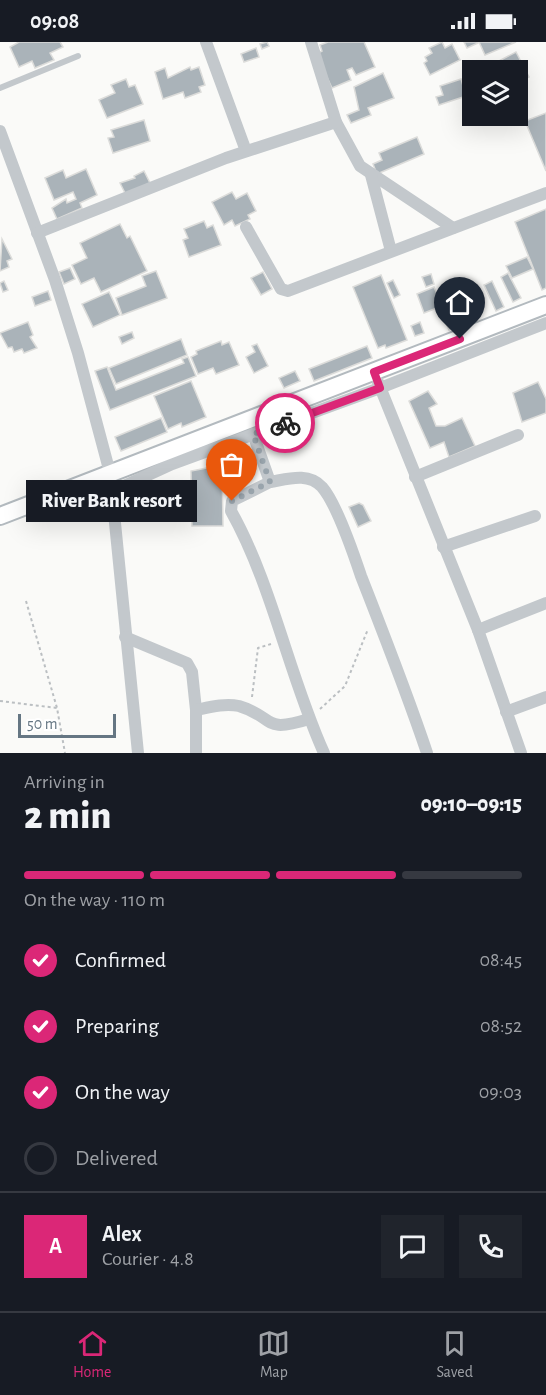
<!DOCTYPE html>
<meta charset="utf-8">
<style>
body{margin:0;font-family:"Alegreya Sans",sans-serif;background:#20242c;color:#f1f3f6;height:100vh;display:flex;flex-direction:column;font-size:22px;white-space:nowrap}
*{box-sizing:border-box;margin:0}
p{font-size:20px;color:#9ea1a6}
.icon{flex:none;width:33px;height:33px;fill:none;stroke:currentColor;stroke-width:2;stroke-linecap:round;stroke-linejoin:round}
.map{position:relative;height:711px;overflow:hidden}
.side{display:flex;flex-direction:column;background:#171b24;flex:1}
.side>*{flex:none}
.fabs{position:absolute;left:462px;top:18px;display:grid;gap:12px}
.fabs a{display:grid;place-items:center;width:66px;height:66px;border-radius:0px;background:#171b24;box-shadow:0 6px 24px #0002;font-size:30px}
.scale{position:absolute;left:18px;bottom:15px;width:98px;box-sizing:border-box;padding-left:6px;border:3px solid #657683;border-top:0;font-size:16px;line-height:21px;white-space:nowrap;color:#657683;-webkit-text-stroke:4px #fff;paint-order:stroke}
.pin{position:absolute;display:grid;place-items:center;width:51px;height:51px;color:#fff;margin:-62px -26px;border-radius:50% 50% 50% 0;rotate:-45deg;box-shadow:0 0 6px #0007}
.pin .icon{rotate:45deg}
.courier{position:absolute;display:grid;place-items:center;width:60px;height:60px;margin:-30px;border:4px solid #db2777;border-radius:50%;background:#fff;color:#222;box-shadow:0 2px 8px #0007}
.bubble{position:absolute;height:42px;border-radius:0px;background:#171b24;box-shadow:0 6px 24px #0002;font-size:20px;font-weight:800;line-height:42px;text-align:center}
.summary em{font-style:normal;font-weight:800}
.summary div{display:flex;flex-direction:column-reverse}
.summary{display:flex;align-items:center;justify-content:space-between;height:102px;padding:0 24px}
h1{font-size:39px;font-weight:800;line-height:45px}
.bar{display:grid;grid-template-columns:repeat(4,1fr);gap:9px 6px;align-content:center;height:72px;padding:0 24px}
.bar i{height:8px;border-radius:4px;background:#363941}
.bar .selected{background:#db2777}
.bar p{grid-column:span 4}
.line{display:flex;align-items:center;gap:15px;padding:0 24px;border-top:2px solid #363941}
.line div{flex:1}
.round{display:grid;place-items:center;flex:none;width:63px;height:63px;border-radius:0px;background:#20242c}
ol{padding:0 24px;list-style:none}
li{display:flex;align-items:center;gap:18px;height:66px}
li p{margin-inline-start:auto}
li .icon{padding:6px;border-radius:50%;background:#db2777;color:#fff;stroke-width:4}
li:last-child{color:#9ea1a6}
li i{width:33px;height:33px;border:3px solid #363941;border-radius:50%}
.status{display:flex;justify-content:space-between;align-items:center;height:42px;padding:0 30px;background:#171b24;direction:ltr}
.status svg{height:16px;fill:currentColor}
.tab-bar{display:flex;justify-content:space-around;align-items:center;height:84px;border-top:2px solid #363941;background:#171b24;font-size:16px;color:#9ea1a6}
.tab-bar a{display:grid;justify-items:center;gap:3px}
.tab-bar .selected{color:#db2777}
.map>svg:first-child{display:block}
.building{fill:#aab3b9;stroke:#dcdcda;stroke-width:1.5}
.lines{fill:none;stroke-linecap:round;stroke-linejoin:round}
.secondary-casing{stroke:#b3babf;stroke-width:20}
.path{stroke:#bbbfc2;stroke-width:2;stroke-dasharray:3 3;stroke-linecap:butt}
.lane{stroke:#c3c8cc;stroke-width:6}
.street{stroke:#c3c8cc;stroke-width:12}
.secondary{stroke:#fff;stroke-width:16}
.done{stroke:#99a4ac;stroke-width:6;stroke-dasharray:0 10.8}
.route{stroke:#db2777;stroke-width:8}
</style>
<div class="status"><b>09:08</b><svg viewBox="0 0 49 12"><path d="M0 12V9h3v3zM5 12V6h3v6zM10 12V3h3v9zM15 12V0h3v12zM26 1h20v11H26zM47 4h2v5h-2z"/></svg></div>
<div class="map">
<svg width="546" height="711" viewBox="0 0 546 711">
<rect width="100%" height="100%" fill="#fafaf8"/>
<g class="building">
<path d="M60 0 63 5 50 11 54 18 35 26 32 19 19 25 10 5 19 0Z"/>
<path d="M267 0 269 4 262 7 260 2Z"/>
<path d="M328 0H364L375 25 356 33 352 26 347 28 351 38 332 46 316 12 322 9 320 3Z"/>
<path d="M442 0 445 6 452 2 460 18 430 33 424 21 427 19 425 15 432 11 429 6Z"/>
<path d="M464 0H477L478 1 467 6Z"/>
<path d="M479 0H516L485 13Z"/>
<path d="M256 6 259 15 244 20 241 12Z"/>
<path d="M516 10 529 35 519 40 523 47 518 50V28H482Z"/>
<path d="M190 25 191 28 199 25 205 43 199 45 201 50 185 56 183 50 163 57 155 30 165 26 168 36Z"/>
<path d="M383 31 394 56 368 66 371 73 351 81 347 73 359 68 354 45Z"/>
<path d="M126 37 129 45 135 43 143 62 107 76 99 58 115 51 111 43Z"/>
<path d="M461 37 466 54 439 63 436 55 443 53 440 44Z"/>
<path d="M546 71V129L525 79Z"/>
<path d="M144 78 150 99 113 111 108 96 114 95 111 88Z"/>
<path d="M417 95 424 112 377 132 373 122 382 118 379 111Z"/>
<path d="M86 127 97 153 80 161 82 166 57 177 52 166 66 157 67 161 76 157 73 150 54 158 45 136 63 128 66 136Z"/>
<path d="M144 129 150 141 126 153 120 141 135 136 134 134Z"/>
<path d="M232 150 236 157 247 151 256 169 248 173 250 177 235 184 232 178 224 183 212 160Z"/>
<path d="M546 167V246L542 248 515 180Z"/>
<path d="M204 179 207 186 213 183 221 203 189 215 183 198 188 196 184 187Z"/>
<path d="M120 182 127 196 130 194 147 229 101 250 94 236 81 242 72 223 87 216 80 201Z"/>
<path d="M2 197 12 217 7 219 9 225 0 229Z"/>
<path d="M527 215 533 227 512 236 506 224Z"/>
<path d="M70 226 75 237 64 242 59 230Z"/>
<path d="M156 229 167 256 122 273 116 256 146 244 142 234Z"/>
<path d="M263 230 272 247 261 253 251 236Z"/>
<path d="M508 231 521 256 513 260 501 235Z"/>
<path d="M431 232 434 242 426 245 422 235Z"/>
<path d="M381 233 407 298 386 306 385 303 378 306 353 245Z"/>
<path d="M393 238 400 253 394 256 387 241Z"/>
<path d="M4 239 8 248 3 250 0 241Z"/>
<path d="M492 239 504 265 496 269 484 243Z"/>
<path d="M434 245 442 264 424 271 417 252Z"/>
<path d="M48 249 51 258 35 264 32 255Z"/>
<path d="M109 250 120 273 93 285 82 262Z"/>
<path d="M464 264 471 278 449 288 440 268 449 265 451 270Z"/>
<path d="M28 280 33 293 30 295 37 306 24 311 22 307 14 310 12 305 8 306 0 291Z"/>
<path d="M420 280 424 291 415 294 411 284Z"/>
<path d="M132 290 134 296 122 302 119 295Z"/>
<path d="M181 297 187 313 116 342 109 326Z"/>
<path d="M221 299 222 303 229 300 239 323 216 332 213 326 198 332 191 315 197 312 196 309Z"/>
<path d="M257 302 268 324 254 331 246 315 255 310 252 304Z"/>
<path d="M367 304 372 316 314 339 309 327Z"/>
<path d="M188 315 196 334 110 368 95 329 107 325 116 348 184 321 182 317Z"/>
<path d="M295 329 300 339 284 346 279 336Z"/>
<path d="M191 339 206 375 182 385 181 381 168 387 154 354Z"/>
<path d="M538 340 546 357V371L522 380 513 351Z"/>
<path d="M428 349 437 362 429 366 436 384H445L462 376 475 404 449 415 444 400 430 406 409 359Z"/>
<path d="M161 376 167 390 121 409 115 395Z"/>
<path d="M222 423 223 484H192L191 429Z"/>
<path d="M359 461 363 463 371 479 358 485 349 465Z"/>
</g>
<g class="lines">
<defs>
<path id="secondary" d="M0 474 546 263"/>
</defs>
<use href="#secondary" class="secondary-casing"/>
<g class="path">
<path d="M26 559 57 666"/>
<path d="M252 655 258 606 271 602"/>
<path d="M0 659 57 666 65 711"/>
<path d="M320 667 345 644 368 587"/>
</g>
<path class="lane" d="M0 46 78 14"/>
<g class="street">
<path d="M206 0 246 109"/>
<path d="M311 0 336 80 360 124 453 186"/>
<path d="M0 89 55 238 78 311 110 431 138 711"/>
<path d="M371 133 391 209"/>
<path d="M246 185 281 247 288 249 546 151"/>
<path d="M37 191 226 116 336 80"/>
<path d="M378 340 478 588 521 711"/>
<path d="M253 392 270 440C288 437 308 430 322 445 336 461 354 513 361 534 384 593 407 651 427 711"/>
<path d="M415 435 518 393"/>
<path d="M270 440 232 459 231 469C272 542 289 634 324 711"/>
<path d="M111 450 172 422 380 346 546 281"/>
<path d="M443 505 535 474"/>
<path d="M478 588 546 561"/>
<path d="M125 595 187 621 192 630 196 668"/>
<path d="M506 670 546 655"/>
<path d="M196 711V668C210 665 225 661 239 664 276 675 261 692 309 677"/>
</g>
<use href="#secondary" class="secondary"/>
</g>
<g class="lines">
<path class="done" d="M232 459 270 440 253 392 285 381"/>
<path class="route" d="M285 381 380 346 374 330 460 297"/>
</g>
</svg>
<div class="fabs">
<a><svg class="icon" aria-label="layers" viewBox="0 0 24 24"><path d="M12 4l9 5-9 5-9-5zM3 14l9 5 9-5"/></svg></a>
</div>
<div class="scale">50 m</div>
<div class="pin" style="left:232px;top:459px;background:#ea580c"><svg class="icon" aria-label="bag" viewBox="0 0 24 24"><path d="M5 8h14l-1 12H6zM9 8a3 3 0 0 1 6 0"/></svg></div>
<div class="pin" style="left:460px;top:297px;background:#1f2937"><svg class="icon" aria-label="home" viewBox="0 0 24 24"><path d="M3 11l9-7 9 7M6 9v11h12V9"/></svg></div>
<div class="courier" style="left:285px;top:381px"><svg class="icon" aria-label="bike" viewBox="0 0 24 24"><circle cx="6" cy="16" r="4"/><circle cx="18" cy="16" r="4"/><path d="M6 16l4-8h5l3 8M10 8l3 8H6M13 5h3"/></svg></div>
<div class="bubble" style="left:26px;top:438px;width:171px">River Bank resort</div>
</div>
<section class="side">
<div class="summary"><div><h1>2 min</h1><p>Arriving in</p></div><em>09:10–09:15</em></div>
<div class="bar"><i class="selected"></i><i class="selected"></i><i class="selected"></i><i></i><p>On the way · 110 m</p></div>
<ol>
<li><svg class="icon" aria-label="check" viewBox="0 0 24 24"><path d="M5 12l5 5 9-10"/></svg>Confirmed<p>08:45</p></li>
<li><svg class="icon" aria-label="check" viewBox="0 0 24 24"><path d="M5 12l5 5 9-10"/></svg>Preparing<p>08:52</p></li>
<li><svg class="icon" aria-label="check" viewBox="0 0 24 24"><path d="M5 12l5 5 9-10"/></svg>On the way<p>09:03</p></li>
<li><i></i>Delivered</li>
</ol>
<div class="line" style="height:108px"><b class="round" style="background:#db2777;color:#fff">A</b><div><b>Alex</b><p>Courier · 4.8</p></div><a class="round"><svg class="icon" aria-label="chat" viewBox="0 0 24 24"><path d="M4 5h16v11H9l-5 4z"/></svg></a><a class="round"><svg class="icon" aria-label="phone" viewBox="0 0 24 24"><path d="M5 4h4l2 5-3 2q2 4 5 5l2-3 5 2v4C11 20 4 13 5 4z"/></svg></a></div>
</section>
<nav class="tab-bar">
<a class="selected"><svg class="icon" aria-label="home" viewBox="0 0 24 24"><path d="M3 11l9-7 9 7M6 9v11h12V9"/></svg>Home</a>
<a><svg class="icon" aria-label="map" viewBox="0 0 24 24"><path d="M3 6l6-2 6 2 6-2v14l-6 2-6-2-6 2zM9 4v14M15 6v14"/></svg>Map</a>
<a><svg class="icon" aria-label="saved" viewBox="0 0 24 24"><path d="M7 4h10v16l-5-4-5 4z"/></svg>Saved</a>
</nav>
